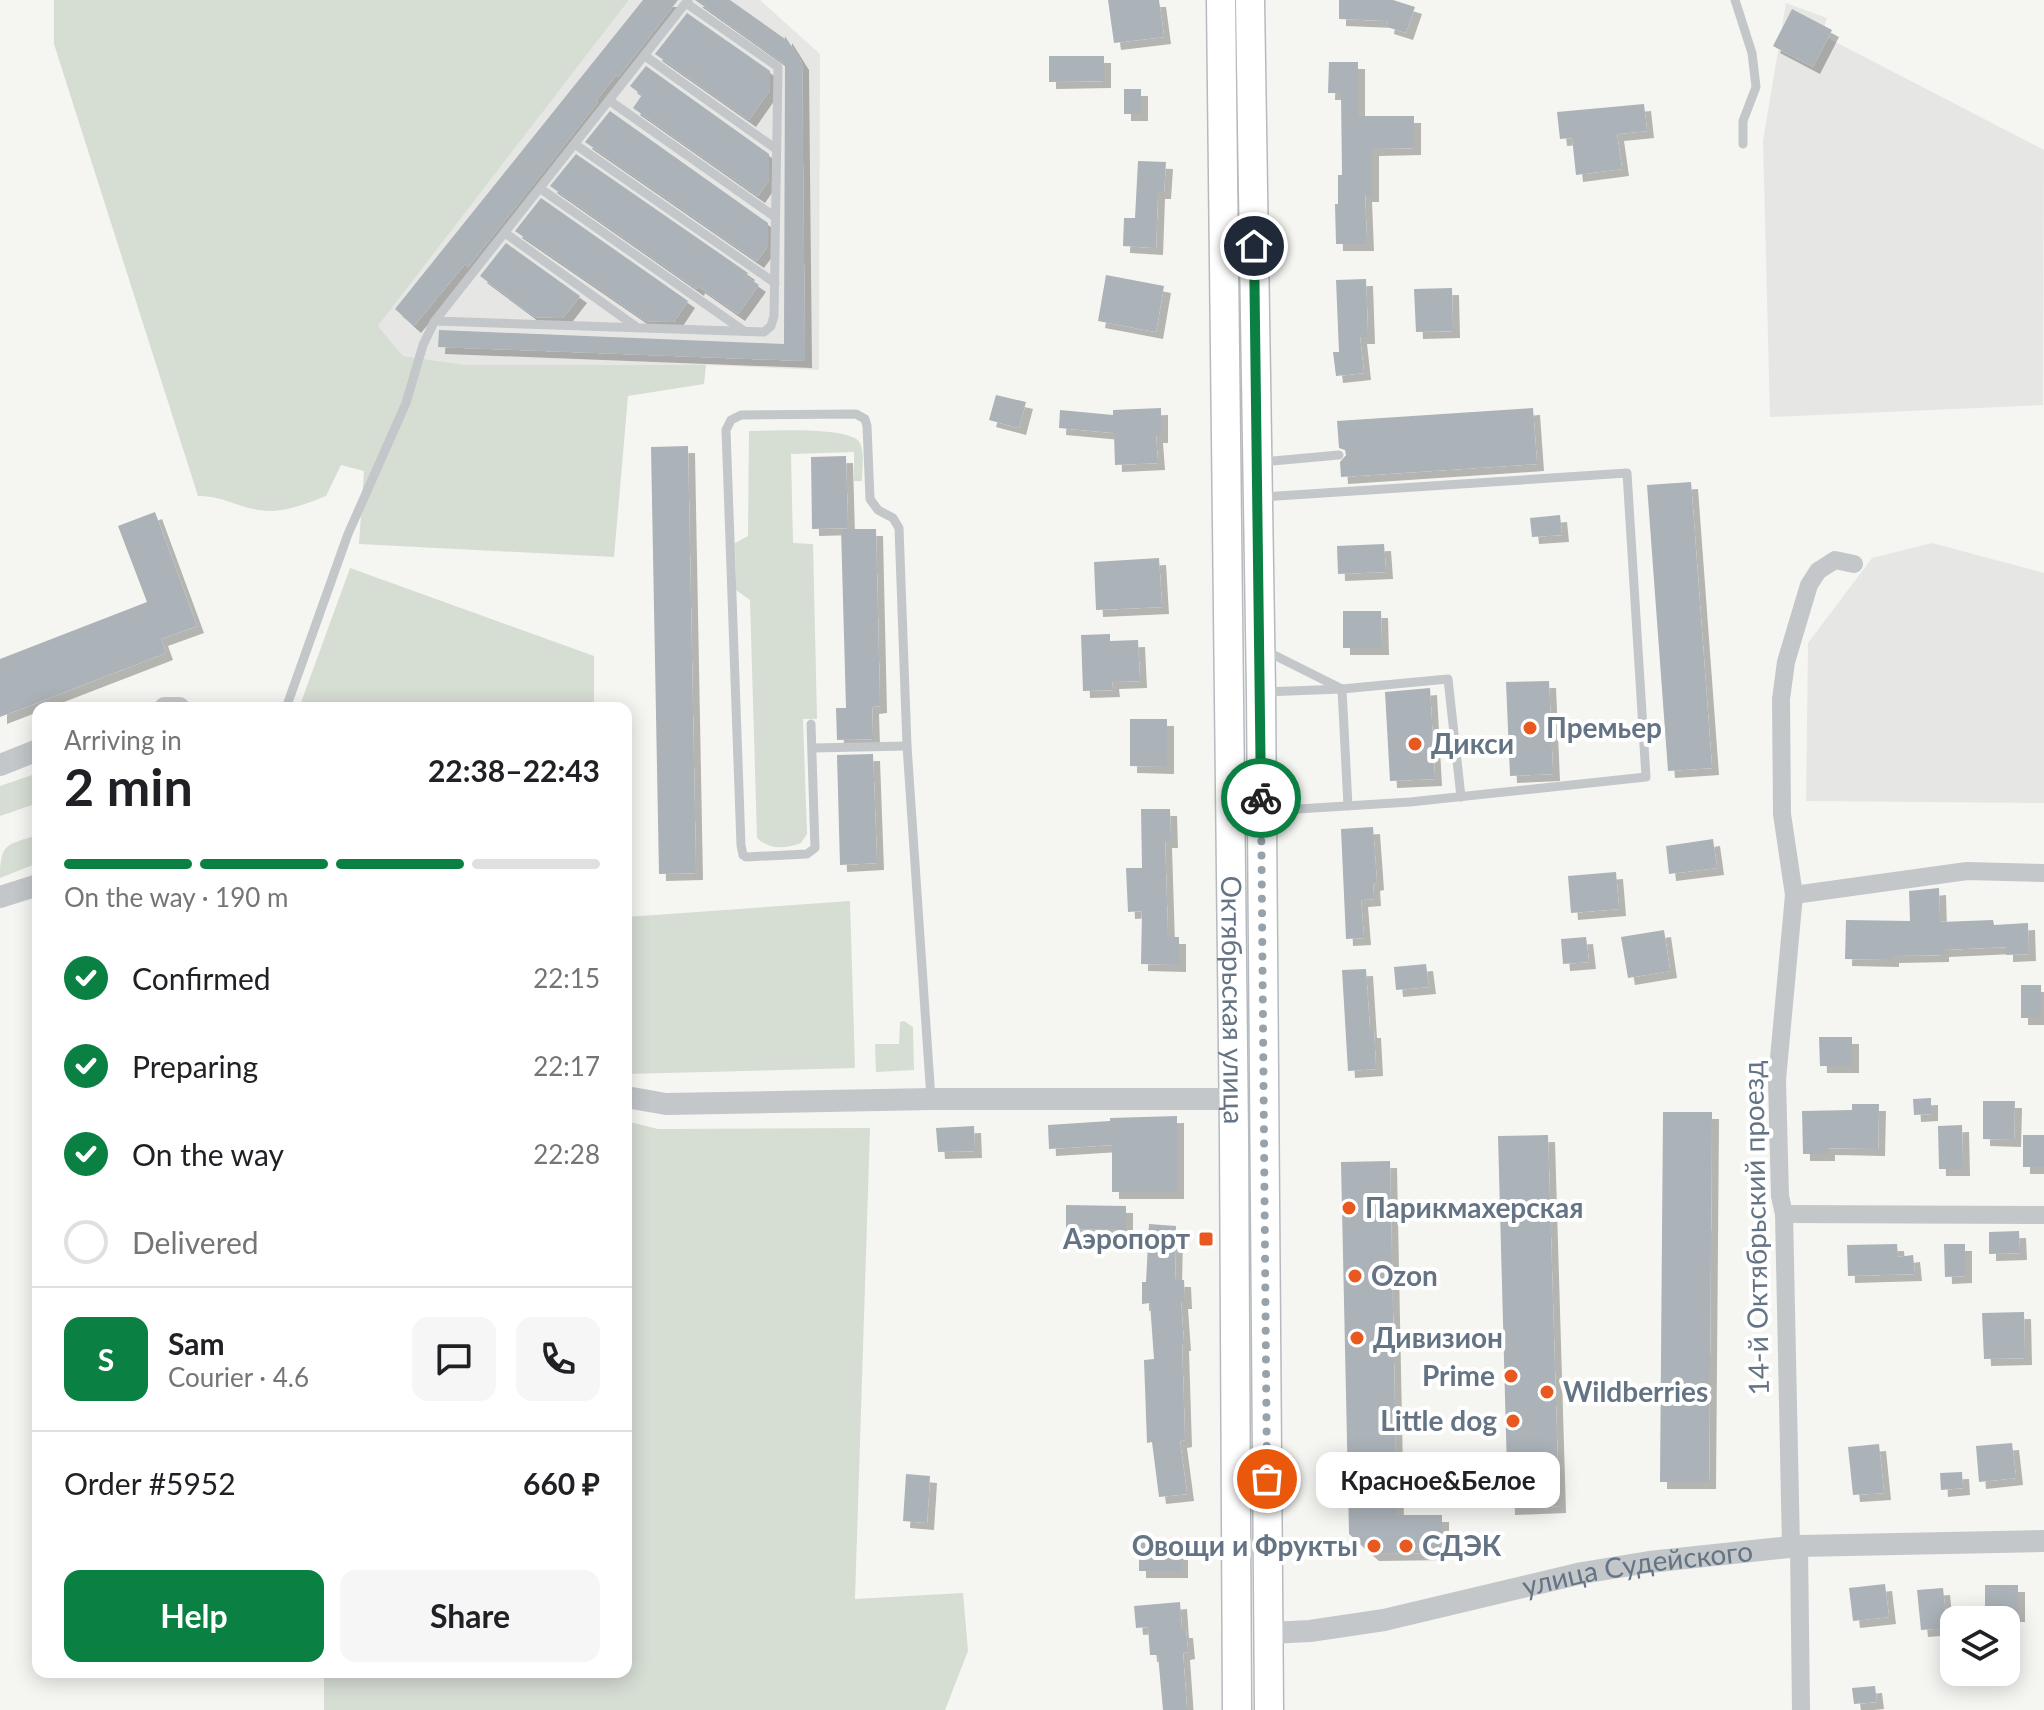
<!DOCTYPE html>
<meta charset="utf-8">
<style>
body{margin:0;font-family:Lato,sans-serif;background:#f6f6f6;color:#202124;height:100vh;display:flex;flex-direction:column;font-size:30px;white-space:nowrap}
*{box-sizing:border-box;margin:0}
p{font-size:26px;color:#757577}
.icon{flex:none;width:44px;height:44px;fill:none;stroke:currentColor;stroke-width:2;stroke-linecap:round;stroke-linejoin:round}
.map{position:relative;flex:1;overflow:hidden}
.drawer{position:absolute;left:32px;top:702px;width:600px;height:976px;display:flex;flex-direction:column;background:#fff;border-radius:16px;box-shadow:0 4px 20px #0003}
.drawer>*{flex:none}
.tools{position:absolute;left:1940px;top:1606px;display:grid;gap:16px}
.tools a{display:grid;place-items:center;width:80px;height:80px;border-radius:16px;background:#fff;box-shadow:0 4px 20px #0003;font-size:40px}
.pin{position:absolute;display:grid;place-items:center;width:68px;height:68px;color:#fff;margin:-34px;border:4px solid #fff;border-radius:50%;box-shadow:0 2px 8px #0007}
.courier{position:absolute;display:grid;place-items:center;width:80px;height:80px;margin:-40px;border:6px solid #0b8043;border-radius:50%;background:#fff;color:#222;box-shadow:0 2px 10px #0007}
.bubble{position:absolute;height:56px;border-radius:16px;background:#fff;box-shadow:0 4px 20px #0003;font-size:26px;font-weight:700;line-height:56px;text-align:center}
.head em{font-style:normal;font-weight:700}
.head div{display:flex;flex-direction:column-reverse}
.head{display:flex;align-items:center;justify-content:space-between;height:136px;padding:0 32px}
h1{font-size:52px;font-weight:700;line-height:60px}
.bar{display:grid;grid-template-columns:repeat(4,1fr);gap:12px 8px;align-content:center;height:96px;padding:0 32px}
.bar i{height:10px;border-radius:6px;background:#e0e0e0}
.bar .active{background:#0b8043}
.bar p{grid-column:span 4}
.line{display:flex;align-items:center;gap:20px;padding:0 32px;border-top:2px solid #e0e0e0}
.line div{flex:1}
.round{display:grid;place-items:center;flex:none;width:84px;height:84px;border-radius:16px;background:#f6f6f6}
ol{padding:0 32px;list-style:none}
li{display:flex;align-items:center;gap:24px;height:88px}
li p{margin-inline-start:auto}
li .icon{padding:8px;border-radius:50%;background:#0b8043;color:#fff;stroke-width:4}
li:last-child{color:#757577}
li i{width:44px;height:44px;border:4px solid #e0e0e0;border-radius:50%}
.button{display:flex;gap:16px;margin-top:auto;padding:16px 32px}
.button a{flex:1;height:92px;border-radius:16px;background:#0b8043;color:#fff;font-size:32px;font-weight:700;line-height:92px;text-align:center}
.button a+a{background:#f6f6f6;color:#202124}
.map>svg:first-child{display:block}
.built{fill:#e6e7e5}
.green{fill:#d6ddd3}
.building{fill:#abb2b8;filter:url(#shadow)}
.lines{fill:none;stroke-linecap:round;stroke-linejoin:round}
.primary-casing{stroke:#b6babe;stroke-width:31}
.service{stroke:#c3c7ca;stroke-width:9}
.minor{stroke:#c3c7ca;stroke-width:18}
.tertiary{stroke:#c3c7ca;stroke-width:22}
.primary{stroke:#fff;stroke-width:28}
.done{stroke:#97a2aa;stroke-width:8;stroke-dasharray:0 14.4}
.route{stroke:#0b8043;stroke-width:10}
.poi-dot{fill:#e8581f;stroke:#fff;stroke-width:3}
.labels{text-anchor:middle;stroke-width:8;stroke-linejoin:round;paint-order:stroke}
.poi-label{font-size:28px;font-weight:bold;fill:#647484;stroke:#fff;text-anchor:start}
.street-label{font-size:28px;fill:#647484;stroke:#fff}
</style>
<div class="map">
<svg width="2044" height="1710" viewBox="0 0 2044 1710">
<defs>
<filter id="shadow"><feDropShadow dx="7" dy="7" stdDeviation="0" flood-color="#0004"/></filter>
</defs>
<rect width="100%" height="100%" fill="#f5f6f2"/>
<g class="built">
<path d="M629 0H760L820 54 819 370 706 365H466L403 356 378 326Z"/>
<path d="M1786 3 1827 18 1822 35 2044 150 2043 405 1770 417 1763 141Z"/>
<path d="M1932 543 2044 573V803L1806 801 1808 643 1872 558Z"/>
</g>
<g class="green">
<path d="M54 0H629L378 326 403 356 466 365H706L704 384 628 396 614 557 359 544 364 471 341 465 326 496C305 504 282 514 259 510 237 507 223 496 198 496L54 44Z"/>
<path d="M749 431C770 431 851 426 860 443 865 453 862 470 862 481H854V452L791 454 793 543 813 544 817 719H803L807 834 801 843C785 849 769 850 757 838L750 600 736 590 735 543 748 536Z"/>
<path d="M350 568 594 656V708H299Z"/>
<path d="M38 773V803L0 816V786Z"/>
<path d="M38 835V863L0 878C0 842 7 845 38 835Z"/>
<path d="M850 901 855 1068 626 1074V917Z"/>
<path d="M904 1021 913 1027 914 1070 876 1072 875 1044H899L900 1022Z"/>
<path d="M626 1121 658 1129 870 1128 855 1599 963 1593 968 1651 945 1710H324V1672H626Z"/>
</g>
<g class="building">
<path d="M643 0H678L618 77 616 75 596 101 598 102 468 267 465 264 414 326 395 309Z"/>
<path d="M695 0H730L785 39V36L802 63 805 361 438 347 439 330 784 344 785 64Z"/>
<path d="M1108 0H1159L1164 37 1114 43Z"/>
<path d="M1339 0H1393L1415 7 1406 33 1387 27 1388 21 1339 19Z"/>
<path d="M1792 9 1832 30 1813 67 1773 46Z"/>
<path d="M687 13 770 71V90L749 120 655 54Z"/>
<path d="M1049 56H1104V81L1049 82Z"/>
<path d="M1329 62H1358V116H1414V148L1372 149V195H1365L1367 244H1336L1335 204H1338V175H1342L1341 93H1328Z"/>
<path d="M646 66 769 154V180L758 196 633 108 642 95 630 86Z"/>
<rect x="1124" y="89" width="17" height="25"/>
<path d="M1644 104 1647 131 1617 134 1622 169 1576 175 1572 138 1560 139 1557 112Z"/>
<path d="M610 111 768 223V246L757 261 585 142Z"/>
<path d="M576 154 748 273 746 276 759 285 738 314 698 286 697 289 550 186Z"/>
<path d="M1138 161 1166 162 1164 192H1158L1156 248 1123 246 1124 218H1135Z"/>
<path d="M541 198 688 301 674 322 646 321 515 231Z"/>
<path d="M506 243 580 296 563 318 535 317 480 276Z"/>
<path d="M1106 275 1164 286 1156 332 1098 321Z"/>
<path d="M1366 279 1368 337H1360L1364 373 1336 376 1333 352H1339L1336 280Z"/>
<path d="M1452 288 1453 331 1416 332 1414 289Z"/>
<path d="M996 395 1026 402 1019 428 989 420Z"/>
<path d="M1161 408V436H1156L1158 463 1115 465 1114 433 1059 428 1060 410 1113 415V410Z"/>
<path d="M1533 408 1537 464 1341 477 1340 462 1346 455 1345 450 1339 448 1337 421Z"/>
<path d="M688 446 696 873 659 874 651 447Z"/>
<path d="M846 456 848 528 812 529 811 457Z"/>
<path d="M1691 482 1712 768 1668 771 1647 485Z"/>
<path d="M155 512 197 626 161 639 166 653 0 717V659L147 602 118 526Z"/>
<path d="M1560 515 1562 535 1532 537 1530 518Z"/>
<path d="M841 529H876L880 706 872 707 873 739 837 740 836 708H846Z"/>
<path d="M1384 544 1386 572 1338 574 1337 546Z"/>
<path d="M1159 558 1162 607 1096 610 1094 562Z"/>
<path d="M1343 611H1381L1382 648H1343Z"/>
<path d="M1110 634V641L1138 640 1140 681 1112 682 1113 690 1083 691 1081 635Z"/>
<path d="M1549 681 1553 774 1510 776 1506 682Z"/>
<path d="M1430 688 1435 779 1390 781 1385 692Z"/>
<path d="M1130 719H1167V767L1130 766Z"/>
<path d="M873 754 877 863 840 865 837 755Z"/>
<path d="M1141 809H1170L1171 841H1165L1168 937H1179V965L1141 964 1142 911 1128 912 1126 868H1142Z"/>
<path d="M1373 827 1377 883 1373 884 1374 899 1361 900 1364 938 1346 939 1341 829Z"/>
<path d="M1713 839 1717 868 1669 874 1666 846Z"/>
<path d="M1616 872 1619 909 1571 913 1568 876Z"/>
<path d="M1939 888 1940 922 1993 920 1994 925 2028 923 2029 954 2006 955V947L1942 950V955L1892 956V960L1845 959 1846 920 1910 921 1909 891Z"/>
<path d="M1664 930 1670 971 1628 978 1621 937Z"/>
<path d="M1586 937 1589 962 1563 964 1561 939Z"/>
<path d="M1426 964 1429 987 1396 990 1394 967Z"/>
<path d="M1366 969 1370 1031H1374L1376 1069 1348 1071 1342 970Z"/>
<rect x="2021" y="985" width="20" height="33"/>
<path d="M1819 1037H1852V1066H1820Z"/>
<path d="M1931 1098V1114L1914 1115 1913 1099Z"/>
<path d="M1983 1101H2015L2014 1140 1983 1139Z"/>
<path d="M1852 1104H1879L1878 1149 1828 1148V1154H1803L1802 1111 1852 1110Z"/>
<path d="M1663 1112H1712L1709 1482H1660Z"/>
<path d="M1177 1116V1192H1112V1145L1049 1149 1048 1125 1110 1121V1118Z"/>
<path d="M1962 1125 1963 1169H1939L1938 1126Z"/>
<path d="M974 1126 975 1151 938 1152 936 1128Z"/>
<path d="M1548 1135 1559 1506 1508 1508 1498 1136Z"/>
<rect x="2023" y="1135" width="21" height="32"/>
<path d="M1390 1161 1397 1515H1442V1553L1372 1554 1349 1534 1341 1162Z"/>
<path d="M1066 1205 1126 1206V1230L1066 1229Z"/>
<path d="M1149 1224 1176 1226 1175 1280H1184L1185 1302H1181L1184 1344H1182L1185 1440 1180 1441 1187 1494 1159 1497 1152 1442 1147 1443 1144 1360 1154 1359 1150 1303 1142 1304V1282H1146Z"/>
<path d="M2019 1231 2020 1253 1989 1254V1232Z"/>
<path d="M1897 1244 1898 1257 1913 1255 1915 1274 1848 1276 1847 1245Z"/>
<path d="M1944 1244H1965V1276L1945 1277Z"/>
<path d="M2024 1312 2025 1358 1984 1359 1982 1313Z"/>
<path d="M2012 1443 2016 1478 1979 1482 1976 1446Z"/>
<path d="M1879 1444 1884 1493 1853 1495 1848 1447Z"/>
<path d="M1962 1472 1963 1488 1941 1490 1940 1473Z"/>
<path d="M906 1474 930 1476 927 1523 903 1521Z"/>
<rect x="1139" y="1542" width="42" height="29"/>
<path d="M1885 1584 1889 1617 1853 1621 1849 1588Z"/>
<rect x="1985" y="1585" width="33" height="30"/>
<path d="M1943 1588 1947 1628 1921 1630 1917 1590Z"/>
<path d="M1180 1602 1182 1631H1186L1188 1652 1183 1653 1187 1710H1163L1158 1655H1150L1148 1627 1136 1628 1134 1606Z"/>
<path d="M1875 1686 1877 1702 1854 1704 1852 1688Z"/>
</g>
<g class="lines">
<defs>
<g id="primary">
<path id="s2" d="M1221 0 1234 1136 1237 1710"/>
<path d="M1250 0 1261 692 1269 1710"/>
</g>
</defs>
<use href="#primary" class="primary-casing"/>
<g class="service">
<path d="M1735 0 1752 53 1756 87 1743 121V144"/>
<path d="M645 56 776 149"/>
<path d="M610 101 775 217"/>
<path d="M576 145 775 283"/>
<path d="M541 189 744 331"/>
<path d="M505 233 635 326"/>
<path d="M435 321 764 332 771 326 774 316 778 67 686 3"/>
<path d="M1261 462 1339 455"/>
<path d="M1262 497 1627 473 1646 777 1410 802 1265 811"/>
<path d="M1264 650 1342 689 1448 679 1461 797"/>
<path d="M1263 692 1342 689 1348 806"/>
<path d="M286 708 348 534 406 403 423 345 434 322 688 0"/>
<path d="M811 724 815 848 807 854 746 857 743 855 741 845 726 430 731 420 741 415 856 414 865 419 867 426 870 499 878 510 893 518 899 528 907 746 931 1099"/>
<path d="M813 748 907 746"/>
</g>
<g class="minor">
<path d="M1794 895 1967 871 2044 873"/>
<path d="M1784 1214 2044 1215"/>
<path d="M1799 1546 1801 1710"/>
<path d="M1791 1547 1784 1214 1780 1196 1777 1080 1794 895 1782 814 1781 699 1786 662 1809 585 1818 571 1835 560 1854 564"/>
</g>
<g class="tertiary">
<path d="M165 708H179"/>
<path d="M0 765 38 750"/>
<path d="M0 897 38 885"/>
<path d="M626 1097 666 1104 931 1099H1233"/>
<path id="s1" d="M1268 1633 1310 1631 1384 1620 1582 1573 1649 1562 1799 1546 2044 1541"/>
</g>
<use href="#primary" class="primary"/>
</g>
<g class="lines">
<path class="done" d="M1261 798 1267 1479"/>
<path class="route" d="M1254 246 1261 798"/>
</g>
<g class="poi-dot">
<circle cx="1530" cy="728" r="8"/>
<circle cx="1415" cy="744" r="8"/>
<circle cx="1349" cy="1208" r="8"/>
<rect x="1198" y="1231" width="16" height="16" rx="4"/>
<circle cx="1355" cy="1276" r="8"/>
<circle cx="1357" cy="1338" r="8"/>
<circle cx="1511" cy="1376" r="8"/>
<circle cx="1547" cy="1392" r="8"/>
<circle cx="1513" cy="1421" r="8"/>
<circle cx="1374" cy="1546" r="8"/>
<circle cx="1406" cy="1546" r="8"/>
</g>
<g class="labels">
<g class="poi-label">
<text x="1546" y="738">Премьер</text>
<text x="1431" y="754">Дикси</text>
<text x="1365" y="1218">Парикмахерская</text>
<text x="1190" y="1249" text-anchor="end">Аэропорт</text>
<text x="1371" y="1286">Ozon</text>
<text x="1373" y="1348">Дивизион</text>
<text x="1495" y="1386" text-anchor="end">Prime</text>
<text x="1563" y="1402">Wildberries</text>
<text x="1497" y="1431" text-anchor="end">Little dog</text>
<text x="1358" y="1556" text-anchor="end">Овощи и Фрукты</text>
<text x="1422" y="1556">СДЭК</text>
</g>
<g class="street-label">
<text dy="10" stroke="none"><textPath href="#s2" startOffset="1000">Октябрьская улица</textPath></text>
<text transform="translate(1756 1228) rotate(-91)" y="10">14-й Октябрьский проезд</text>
<text dy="10" stroke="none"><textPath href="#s1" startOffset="376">улица Судейского</textPath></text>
</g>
</g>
</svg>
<div class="tools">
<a><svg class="icon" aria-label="layers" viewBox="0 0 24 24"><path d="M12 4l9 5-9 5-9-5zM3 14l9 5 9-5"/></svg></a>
</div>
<div class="pin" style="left:1267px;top:1479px;background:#ea580c"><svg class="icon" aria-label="bag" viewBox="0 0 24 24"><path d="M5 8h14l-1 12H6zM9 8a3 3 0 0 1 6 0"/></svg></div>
<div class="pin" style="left:1254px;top:246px;background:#1f2937"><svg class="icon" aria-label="home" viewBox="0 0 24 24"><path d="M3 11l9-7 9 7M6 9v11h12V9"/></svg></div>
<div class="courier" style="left:1261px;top:798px"><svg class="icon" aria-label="bike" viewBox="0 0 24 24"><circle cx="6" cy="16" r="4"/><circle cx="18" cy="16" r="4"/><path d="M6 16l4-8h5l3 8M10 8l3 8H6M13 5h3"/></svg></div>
<div class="bubble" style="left:1316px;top:1452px;width:244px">Красное&amp;Белое</div>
<section class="drawer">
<div class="head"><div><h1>2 min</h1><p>Arriving in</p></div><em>22:38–22:43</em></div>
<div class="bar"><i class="active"></i><i class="active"></i><i class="active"></i><i></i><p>On the way · 190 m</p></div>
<ol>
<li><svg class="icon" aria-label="check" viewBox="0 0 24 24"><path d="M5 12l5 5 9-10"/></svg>Confirmed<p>22:15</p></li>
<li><svg class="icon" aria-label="check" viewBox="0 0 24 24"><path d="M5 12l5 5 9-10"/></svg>Preparing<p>22:17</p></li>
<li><svg class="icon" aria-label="check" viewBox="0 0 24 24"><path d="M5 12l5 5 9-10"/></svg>On the way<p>22:28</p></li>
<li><i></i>Delivered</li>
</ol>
<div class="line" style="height:144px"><b class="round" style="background:#0b8043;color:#fff">S</b><div><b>Sam</b><p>Courier · 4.6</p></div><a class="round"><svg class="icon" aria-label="chat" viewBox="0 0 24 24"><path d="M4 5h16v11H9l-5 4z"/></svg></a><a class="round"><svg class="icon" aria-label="phone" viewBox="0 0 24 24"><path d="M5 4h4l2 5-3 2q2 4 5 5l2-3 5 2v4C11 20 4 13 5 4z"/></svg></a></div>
<div class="line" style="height:104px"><div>Order #5952</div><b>660 ₽</b></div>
<div class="button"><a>Help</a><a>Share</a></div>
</section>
</div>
